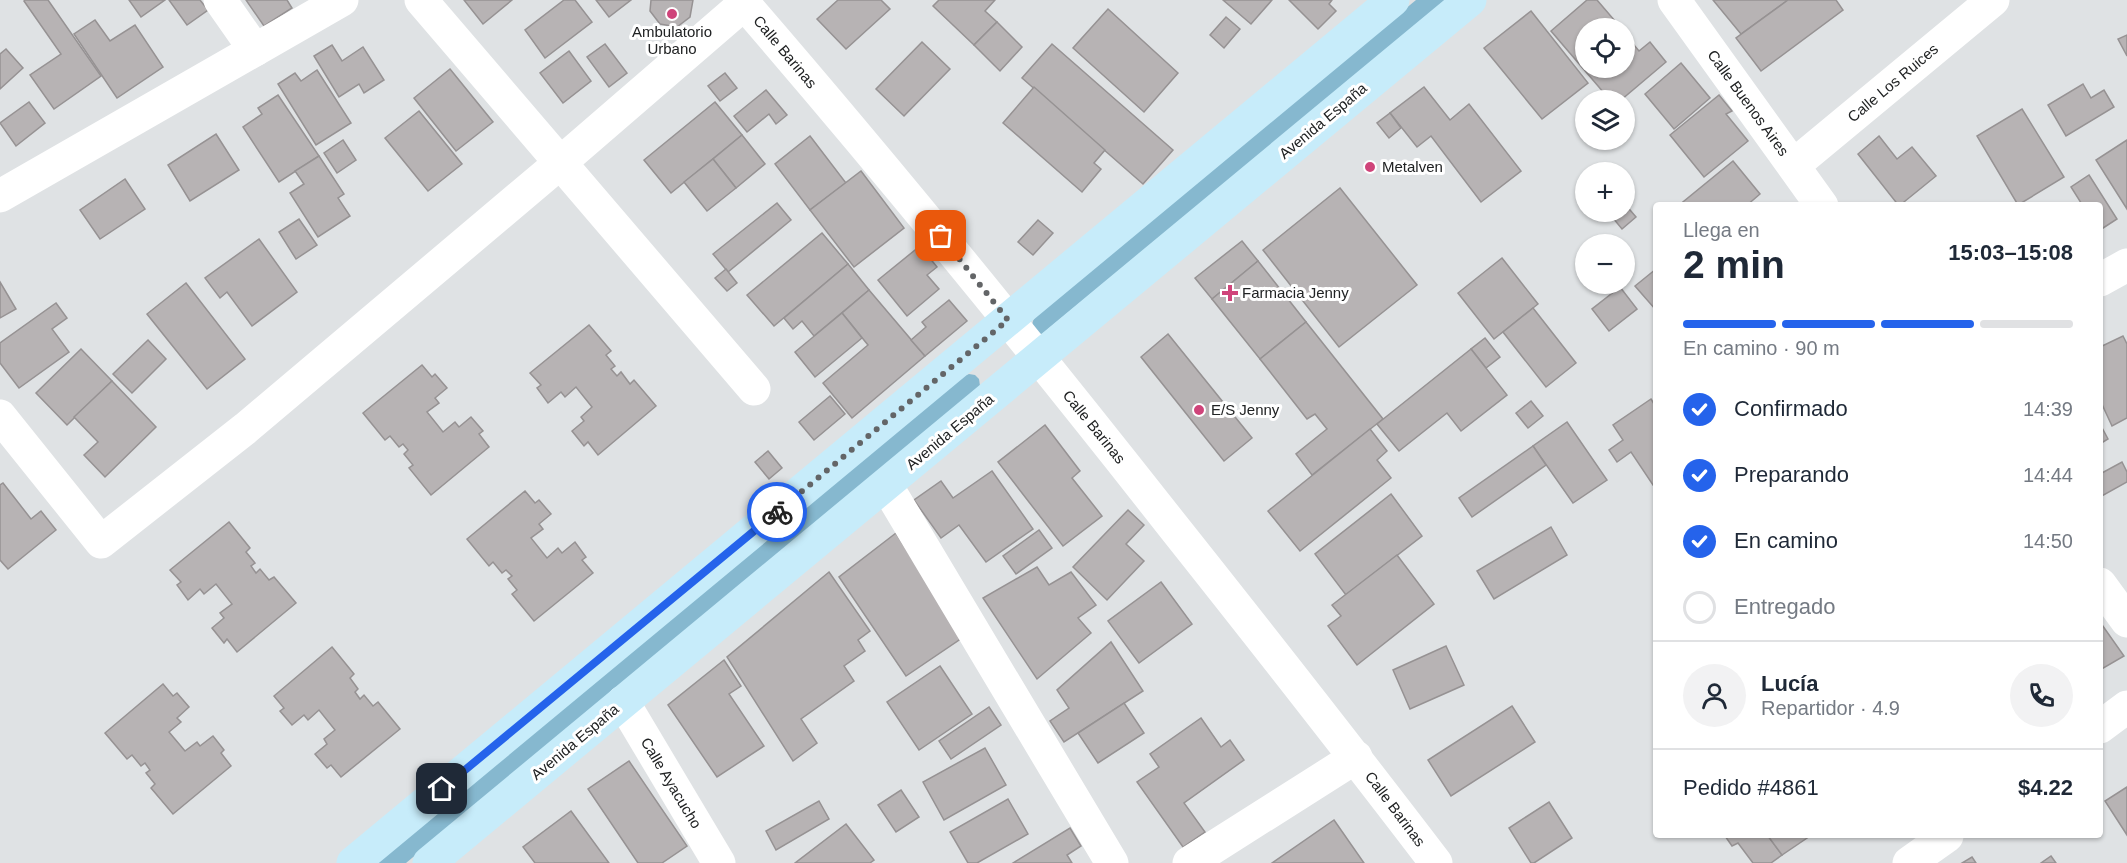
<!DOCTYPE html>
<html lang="es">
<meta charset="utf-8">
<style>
body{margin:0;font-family:Helvetica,sans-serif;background:#f2f2f3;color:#1f2937;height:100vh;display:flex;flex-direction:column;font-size:22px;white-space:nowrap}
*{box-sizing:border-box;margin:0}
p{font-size:20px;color:#747a83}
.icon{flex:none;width:33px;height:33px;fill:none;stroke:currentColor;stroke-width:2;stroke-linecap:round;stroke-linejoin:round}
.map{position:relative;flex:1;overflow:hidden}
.drawer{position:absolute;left:1653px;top:202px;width:450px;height:636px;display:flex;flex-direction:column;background:#fff;border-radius:6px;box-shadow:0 2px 4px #0004}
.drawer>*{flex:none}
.fabs{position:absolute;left:1575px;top:18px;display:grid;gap:12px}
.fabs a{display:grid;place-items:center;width:60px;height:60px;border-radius:50%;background:#fff;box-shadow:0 2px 4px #0004;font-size:30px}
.pin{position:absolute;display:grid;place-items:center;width:51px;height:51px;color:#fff;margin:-26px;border-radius:12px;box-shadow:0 3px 9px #0006}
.courier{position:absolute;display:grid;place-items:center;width:60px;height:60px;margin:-30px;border:4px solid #2563eb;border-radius:50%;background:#fff;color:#222;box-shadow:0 2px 8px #0007}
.headline em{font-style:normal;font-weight:800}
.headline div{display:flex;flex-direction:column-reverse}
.headline{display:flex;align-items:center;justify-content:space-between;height:102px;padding:0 30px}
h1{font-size:39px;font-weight:800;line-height:45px}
.bar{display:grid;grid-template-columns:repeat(4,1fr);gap:9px 6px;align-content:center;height:72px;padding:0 30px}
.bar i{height:8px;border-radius:4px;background:#e0e1e3}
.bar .selected{background:#2563eb}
.bar p{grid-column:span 4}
.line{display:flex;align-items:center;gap:15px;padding:0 30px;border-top:2px solid #e0e1e3}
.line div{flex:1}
.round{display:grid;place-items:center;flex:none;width:63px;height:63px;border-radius:32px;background:#f2f2f3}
ol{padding:0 30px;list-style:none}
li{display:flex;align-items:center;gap:18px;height:66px}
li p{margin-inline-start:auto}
li .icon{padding:6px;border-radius:50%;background:#2563eb;color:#fff;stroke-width:4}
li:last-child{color:#747a83}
li i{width:33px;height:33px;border:3px solid #e0e1e3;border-radius:50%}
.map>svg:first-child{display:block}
.green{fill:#86b8cf}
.building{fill:#b7b3b4;stroke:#969293;stroke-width:1.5}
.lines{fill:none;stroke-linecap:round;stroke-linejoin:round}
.minor{stroke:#fff;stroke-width:33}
.secondary{stroke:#c7ecfa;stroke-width:33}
.done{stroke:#636567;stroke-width:6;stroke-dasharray:0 10.8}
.route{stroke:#2563eb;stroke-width:8}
.poi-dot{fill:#cf447a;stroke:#fff;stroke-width:2}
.labels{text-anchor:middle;stroke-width:6;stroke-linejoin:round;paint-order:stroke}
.poi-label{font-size:15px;fill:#202223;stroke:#fff;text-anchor:start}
.street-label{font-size:15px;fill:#202223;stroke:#fff}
</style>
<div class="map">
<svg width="2127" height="863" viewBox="0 0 2127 863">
<rect width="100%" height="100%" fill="#dfe2e4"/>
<g class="green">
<path d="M1416 0H1447L1042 334 1036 333C1032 327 1031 323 1035 317Z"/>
<path d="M969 374 975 375 979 379 980 386 977 390 406 863H375L964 376Z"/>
</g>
<g class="building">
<path d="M25 0H48L101 76 54 109 30 75 61 54 24 1Z"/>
<path d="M129 0H165L141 17Z"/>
<path d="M169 0H200L208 10 187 25Z"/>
<path d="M246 0H287L292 8 264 26Z"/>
<path d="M464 0H512L483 24Z"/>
<path d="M564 0H575L592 22 545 58 525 30Z"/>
<path d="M596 0H631L609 17Z"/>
<path d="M651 0H693L690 17 677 27 660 24 650 11Z"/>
<path d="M838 0H881L890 9 846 49 817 19Z"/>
<path d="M939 0H995L985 11 997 22 974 45 933 6Z"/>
<path d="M1223 0H1272L1251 24Z"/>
<path d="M1289 0H1332L1329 4 1336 11 1318 29Z"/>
<path d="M1587 0H1597L1621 28H1586V68H1624V33L1639 51 1650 42 1666 62 1621 100H1610L1551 31Z"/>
<path d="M1713 0H1788L1741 34Z"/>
<path d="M1788 0H1836L1843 10 1761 71 1736 38Z"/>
<path d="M1108 9 1178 73 1144 112 1073 48Z"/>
<path d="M1531 11 1588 83 1542 119 1484 48Z"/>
<path d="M1226 17 1240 29 1224 48 1210 35Z"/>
<path d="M95 20 110 41 135 25 163 67 117 98 74 34Z"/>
<path d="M997 22 1022 47 1000 71 974 45Z"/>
<path d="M2127 35V56L2118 39Z"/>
<path d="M922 42 950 69 904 116 876 89Z"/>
<path d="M605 44 627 73 609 87 587 57Z"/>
<path d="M1052 44 1173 150 1143 184 1022 78Z"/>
<path d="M332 45 342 61 363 47 384 80 364 93 359 84 339 97 314 56Z"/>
<path d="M6 49 23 68 0 89V54Z"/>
<path d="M569 51 591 81 563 103 540 73Z"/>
<path d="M1681 63 1710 98 1674 129 1645 94Z"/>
<path d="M450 69 493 122 456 151 414 98Z"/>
<path d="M317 70 351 123 316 145 278 84 295 73 301 81Z"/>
<path d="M725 73 737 88 720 101 708 86Z"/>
<path d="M2083 84 2091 98 2104 90 2114 107 2066 136 2048 105Z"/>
<path d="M1034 87 1105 150 1094 163 1101 169 1082 192 1003 123Z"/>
<path d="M1424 87 1450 120 1469 104 1521 171 1481 202 1431 136 1417 147 1390 113Z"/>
<path d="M766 90 787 115 776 124 769 114 747 132 734 116Z"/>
<path d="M278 95 319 156 279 182 243 127 262 114 258 108Z"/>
<path d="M1719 95 1732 111 1726 114 1748 141 1704 177 1670 135Z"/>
<path d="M29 102 45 123 16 146 0 123Z"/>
<path d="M715 102 742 135 671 193 644 160Z"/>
<path d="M2022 109 2064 177 2018 205 1977 136Z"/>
<path d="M419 111 462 164 428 191 385 138Z"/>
<path d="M1390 113 1401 128 1389 138 1377 123Z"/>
<path d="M216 134 239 170 190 201 168 165Z"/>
<path d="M742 135 765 164 736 188 713 159Z"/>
<path d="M810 136 846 183 810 210 775 164Z"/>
<path d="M1879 136 1897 159 1912 147 1936 176 1899 206 1858 154Z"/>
<path d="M343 140 356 160 337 173 324 153Z"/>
<path d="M2127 140V209L2096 160Z"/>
<path d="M319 156 344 194 338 198 350 216 318 237 290 193 304 184 295 171Z"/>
<path d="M713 159 736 188 707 211 684 182Z"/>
<path d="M1733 161 1760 194 1746 206H1678Z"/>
<path d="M861 171 904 228 854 267 810 210Z"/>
<path d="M2089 175 2117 219 2100 230V206H2083L2071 187Z"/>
<path d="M125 179 145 209 100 239 80 210Z"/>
<path d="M1340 188 1417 285 1339 347 1263 250Z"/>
<path d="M777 203 791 220 728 272 713 254Z"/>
<path d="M1624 203 1636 217 1622 229 1608 212H1624Z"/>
<path d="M299 219 317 245 296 259 279 232Z"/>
<path d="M1038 220 1053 233 1033 255 1018 242Z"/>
<path d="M822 233 848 264 774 326 747 295Z"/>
<path d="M259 239 297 292 252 326 227 292 220 298 205 278Z"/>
<path d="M1242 241 1258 261 1212 299 1195 278Z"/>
<path d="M920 246 937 267 927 275 939 289 907 316 878 280Z"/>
<path d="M1502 258 1538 304 1494 339 1458 293Z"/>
<path d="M1258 261 1306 322 1260 359 1212 299Z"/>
<path d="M848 264 869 290 814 336 802 321 793 329 784 318Z"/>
<path d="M726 269 737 283 727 291 715 278Z"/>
<path d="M1656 269V308L1655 309 1635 286Z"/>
<path d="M0 282 16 309 0 318Z"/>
<path d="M186 283 245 359 207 389 147 314Z"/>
<path d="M1620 287 1637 309 1609 331 1592 309Z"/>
<path d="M869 290 925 356 852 418 823 383 868 345 842 313Z"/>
<path d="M949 300 967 321 925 356 911 340 926 327 922 322Z"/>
<path d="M56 303 67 318 52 329 69 352 19 388 0 363V343Z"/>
<path d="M1533 308 1576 363 1546 387 1503 332Z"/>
<path d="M842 313 862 338 815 377 795 352Z"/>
<path d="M1306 322 1383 419 1312 475 1296 454 1327 429 1315 414 1307 419 1260 359Z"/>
<path d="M589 325 611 351 606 355 615 366 611 369 617 376 621 372 630 384 634 380 656 406 598 455 588 442 584 446 572 431 584 421 581 417 592 407 576 387 565 397 561 392 548 403 537 388 541 385 530 373Z"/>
<path d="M1168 334 1252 438 1224 461 1141 357Z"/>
<path d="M2123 336 2127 344V418L2112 426 2100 400V347Z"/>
<path d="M1485 338 1500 357 1486 368 1471 349Z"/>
<path d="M148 340 166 359 132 393 113 374Z"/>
<path d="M81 349 112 381 67 425 36 393Z"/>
<path d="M1471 349 1507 395 1461 431 1447 413 1399 451 1377 424Z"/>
<path d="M422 365 432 377 435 374 447 388 435 398 439 403 427 412 443 432 455 422 459 427 471 417 483 431 479 434 489 447 431 495 409 468 413 465 404 454 408 450 403 444 399 447 390 436 385 440 363 413Z"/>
<path d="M112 381 156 427 105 477 84 455 98 442 74 417Z"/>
<path d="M830 396 845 414 814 440 799 422Z"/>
<path d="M1651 399 1656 407V483L1653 485 1631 452 1617 462 1609 450 1623 440 1613 425Z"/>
<path d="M1531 401 1543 416 1528 428 1516 413Z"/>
<path d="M1567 422 1607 480 1573 503 1533 446Z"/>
<path d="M2100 424 2108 439 2100 444Z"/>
<path d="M1045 425 1080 471 1072 478 1102 516 1063 546 998 462Z"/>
<path d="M1370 429 1387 451 1377 460 1391 478 1300 551 1268 511Z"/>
<path d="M1533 446 1546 465 1472 517 1459 498Z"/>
<path d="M768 451 782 468 769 479 755 462Z"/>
<path d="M2122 462 2127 472V482L2100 497V474Z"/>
<path d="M992 471 1033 529 986 562 959 525 941 538 914 500 941 481 953 498Z"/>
<path d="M3 483 31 519 41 511 56 530 8 569 0 560V485Z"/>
<path d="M525 491 535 503 539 500 551 514 539 524 543 529 531 538 547 558 558 548 562 553 575 542 586 557 582 560 593 573 534 621 512 594 517 590 508 579 512 576 506 570 502 573 493 562 489 566 467 539Z"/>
<path d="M1391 494 1422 536 1346 595 1315 554Z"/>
<path d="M1128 510 1144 525 1126 544 1144 561 1107 600 1073 567Z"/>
<path d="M229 522 250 548 246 552 255 563 251 566 256 573 260 569 269 580 274 577 296 603 237 652 227 639 224 643 212 628 224 618 220 613 232 604 216 584 204 594 200 589 188 600 177 585 181 582 170 570Z"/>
<path d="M1551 527 1567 555 1494 599 1477 571Z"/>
<path d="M1039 530 1052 548 1016 574 1003 556Z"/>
<path d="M896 533 962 638 906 676 839 577Z"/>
<path d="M1397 555 1434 604 1357 665 1328 626 1341 616 1332 605Z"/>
<path d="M1037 567 1049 585 1071 572 1096 605 1078 618 1091 633 1037 679 983 598Z"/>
<path d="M829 572 870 631 858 640 865 651 844 666 854 681 801 719 817 743 793 761 727 657Z"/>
<path d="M1161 582 1192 624 1139 663 1108 621Z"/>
<path d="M2100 622 2124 656 2100 670Z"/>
<path d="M1111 642 1143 691 1064 742 1050 721 1069 708 1057 690Z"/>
<path d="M1446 646 1464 685 1410 709 1393 670Z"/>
<path d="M332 647 354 674 350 678 358 689 355 692 360 699 364 695 373 706 378 702 400 729 341 777 331 765 327 768 315 754 327 744 324 739 335 730 319 710 308 720 304 715 292 725 280 711 284 708 274 696Z"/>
<path d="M724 660 741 686 729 694 764 746 717 777 668 705Z"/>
<path d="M940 666 972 714 919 750 887 702Z"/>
<path d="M163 684 173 696 177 693 189 707 177 718 181 722 169 732 185 751 197 742 200 746 213 736 224 750 221 753 231 766 173 814 151 788 155 784 146 773 150 770 145 763 141 766 132 755 127 759 105 733Z"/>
<path d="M1124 703 1144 733 1098 763 1078 733Z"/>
<path d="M1512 706 1535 742 1451 796 1428 760Z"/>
<path d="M989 707 1001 725 951 759 939 741Z"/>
<path d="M1201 718 1221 747 1230 740 1244 760 1184 803 1205 832 1183 847 1137 782 1159 767 1150 754Z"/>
<path d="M985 748 1006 785 944 820 923 782Z"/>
<path d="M629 761 687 846 662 863H638L588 789Z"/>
<path d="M2127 787V835L2105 801Z"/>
<path d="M901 790 919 817 896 832 878 805Z"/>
<path d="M1008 799 1028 834 977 863H968L950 832Z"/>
<path d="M819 801 829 819 776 850 766 831Z"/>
<path d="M1549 802 1572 838 1534 863H1531L1509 828Z"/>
<path d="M571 811 609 863H535L523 847Z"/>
<path d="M1334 820 1364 863H1272Z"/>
<path d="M846 824 874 860 870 863H795Z"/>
<path d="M1070 828 1081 846 1067 855 1072 863H1013Z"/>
<path d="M1725 836H1768L1782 855 1771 863H1753L1738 843 1732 846Z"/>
<path d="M1768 836H1810L1782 855Z"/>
<path d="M2051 856 2056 863H2041Z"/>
<path d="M1972 857 1976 863H1962Z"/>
</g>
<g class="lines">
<g class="minor">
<path d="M220 0 255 50"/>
<path d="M421 0 754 389"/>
<path d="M741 0C889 171 1032 347 1172 525 1261 637 1349 749 1436 863"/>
<path d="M1674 0 1822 206"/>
<path d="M1794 165 1993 0"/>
<path d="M0 196 342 0"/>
<path d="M2100 280 2127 265"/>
<path d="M0 416 101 542 246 428 560 163 744 4"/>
<path d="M886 485 1112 863"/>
<path d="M2100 584 2127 621"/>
<path d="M623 702 719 863"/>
<path d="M2100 727 2127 707"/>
<path d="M1189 863 1356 757"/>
<path d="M1909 863 1947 836"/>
</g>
<g class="secondary">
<path d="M353 863 1393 0"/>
<path d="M429 863 1470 0"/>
</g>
</g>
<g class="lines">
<path class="done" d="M777 512 1008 320 941 236"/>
<path class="route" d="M442 789 777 512"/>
</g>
<g class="poi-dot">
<circle cx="672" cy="14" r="6"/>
<circle cx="1370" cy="167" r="6"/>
<path d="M1227 284h6v6h6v6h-6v6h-6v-6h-6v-6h6z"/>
<circle cx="1199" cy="410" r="6"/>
</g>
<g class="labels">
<g class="poi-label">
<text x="672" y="37" text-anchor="middle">Ambulatorio<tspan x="672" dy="17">Urbano</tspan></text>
<text x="1382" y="172">Metalven</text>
<text x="1242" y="298">Farmacia Jenny</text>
<text x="1211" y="415">E/S Jenny</text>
</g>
<g class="street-label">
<text transform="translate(785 52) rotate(50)" y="5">Calle Barinas</text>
<text transform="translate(1893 83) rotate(-40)" y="5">Calle Los Ruices</text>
<text transform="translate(1748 103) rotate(54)" y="5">Calle Buenos Aires</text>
<text transform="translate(1323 121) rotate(-40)" y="5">Avenida España</text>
<text transform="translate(1094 427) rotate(51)" y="5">Calle Barinas</text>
<text transform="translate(950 432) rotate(-40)" y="5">Avenida España</text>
<text transform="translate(575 742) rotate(-40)" y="5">Avenida España</text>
<text transform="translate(671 783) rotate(59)" y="5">Calle Ayacucho</text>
<text transform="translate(1395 809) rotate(53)" y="5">Calle Barinas</text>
</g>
</g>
</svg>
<div class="fabs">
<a><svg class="icon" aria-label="locate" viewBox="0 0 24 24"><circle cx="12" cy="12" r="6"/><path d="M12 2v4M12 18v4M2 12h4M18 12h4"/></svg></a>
<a><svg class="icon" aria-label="layers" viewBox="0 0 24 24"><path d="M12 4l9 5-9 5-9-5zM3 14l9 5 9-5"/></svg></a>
<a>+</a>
<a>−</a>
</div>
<div class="pin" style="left:941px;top:236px;background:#ea580c"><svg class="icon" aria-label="bag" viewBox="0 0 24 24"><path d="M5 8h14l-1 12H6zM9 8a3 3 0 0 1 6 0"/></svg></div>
<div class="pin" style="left:442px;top:789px;background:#1f2937"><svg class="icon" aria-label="home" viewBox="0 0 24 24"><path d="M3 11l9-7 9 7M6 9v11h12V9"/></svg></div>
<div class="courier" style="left:777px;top:512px"><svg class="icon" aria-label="bike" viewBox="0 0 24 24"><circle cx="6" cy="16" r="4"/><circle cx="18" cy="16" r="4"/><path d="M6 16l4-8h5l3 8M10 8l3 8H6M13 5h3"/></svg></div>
<section class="drawer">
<div class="headline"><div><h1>2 min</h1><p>Llega en</p></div><em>15:03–15:08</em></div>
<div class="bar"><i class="selected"></i><i class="selected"></i><i class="selected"></i><i></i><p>En camino · 90 m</p></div>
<ol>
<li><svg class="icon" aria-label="check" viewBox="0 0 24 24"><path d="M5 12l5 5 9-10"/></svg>Confirmado<p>14:39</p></li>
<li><svg class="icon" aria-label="check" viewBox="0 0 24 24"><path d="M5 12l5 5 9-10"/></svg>Preparando<p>14:44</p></li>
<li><svg class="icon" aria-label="check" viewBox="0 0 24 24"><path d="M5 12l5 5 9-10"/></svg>En camino<p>14:50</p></li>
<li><i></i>Entregado</li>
</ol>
<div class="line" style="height:108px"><a class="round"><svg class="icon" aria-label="person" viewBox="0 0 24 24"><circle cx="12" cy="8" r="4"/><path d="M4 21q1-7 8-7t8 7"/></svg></a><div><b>Lucía</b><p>Repartidor · 4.9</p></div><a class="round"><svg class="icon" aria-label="phone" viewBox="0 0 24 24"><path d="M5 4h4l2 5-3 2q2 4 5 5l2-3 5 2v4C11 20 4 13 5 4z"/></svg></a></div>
<div class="line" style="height:78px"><div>Pedido #4861</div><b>$4.22</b></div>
</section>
</div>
